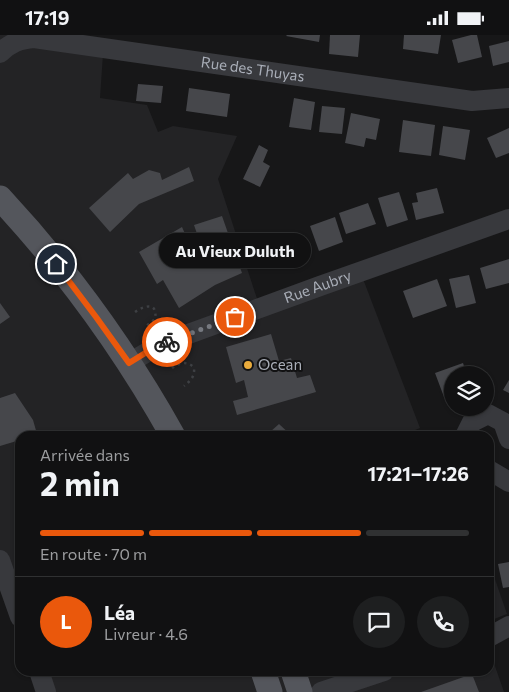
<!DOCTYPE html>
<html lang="fr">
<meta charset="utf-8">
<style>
body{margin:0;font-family:Commissioner,sans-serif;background:#1e1f20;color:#f1f3f6;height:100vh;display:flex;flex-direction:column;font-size:19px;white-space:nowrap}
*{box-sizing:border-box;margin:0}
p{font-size:16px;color:#9c9d9f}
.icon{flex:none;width:28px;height:28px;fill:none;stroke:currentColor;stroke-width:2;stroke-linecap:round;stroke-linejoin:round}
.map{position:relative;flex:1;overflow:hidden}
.drawer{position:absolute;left:15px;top:396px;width:479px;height:245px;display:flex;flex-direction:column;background:#111112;border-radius:15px;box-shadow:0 1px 4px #0004,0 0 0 1px #303132}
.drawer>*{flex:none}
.controls{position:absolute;left:444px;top:331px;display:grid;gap:10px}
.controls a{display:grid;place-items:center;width:50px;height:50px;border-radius:50%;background:#111112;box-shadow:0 1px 4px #0004,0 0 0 1px #303132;font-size:25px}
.pin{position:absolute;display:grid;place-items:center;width:42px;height:42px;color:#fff;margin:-21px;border:2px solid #fff;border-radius:50%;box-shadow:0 1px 5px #0007}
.courier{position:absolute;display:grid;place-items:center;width:50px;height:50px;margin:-25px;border:4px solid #ea580c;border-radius:50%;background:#fff;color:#222;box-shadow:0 1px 6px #0007}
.bubble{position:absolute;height:35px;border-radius:18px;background:#111112;box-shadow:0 1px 4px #0004,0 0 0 1px #303132;font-size:16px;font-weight:700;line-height:35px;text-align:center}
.headline em{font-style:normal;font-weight:700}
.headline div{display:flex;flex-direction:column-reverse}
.headline{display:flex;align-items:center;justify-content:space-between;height:85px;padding:0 25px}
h1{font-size:32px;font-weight:700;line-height:38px}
.bar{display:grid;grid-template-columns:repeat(4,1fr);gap:8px 5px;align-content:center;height:60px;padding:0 25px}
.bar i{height:6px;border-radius:4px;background:#303132}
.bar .on{background:#ea580c}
.bar p{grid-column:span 4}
.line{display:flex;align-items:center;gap:12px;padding:0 25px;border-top:1px solid #303132}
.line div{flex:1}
.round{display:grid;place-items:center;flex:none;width:52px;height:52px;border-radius:26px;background:#1e1f20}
.status{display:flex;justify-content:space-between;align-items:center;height:35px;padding:0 25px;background:#111112;direction:ltr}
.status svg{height:14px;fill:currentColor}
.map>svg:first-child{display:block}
.built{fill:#232325}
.building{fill:#46474b}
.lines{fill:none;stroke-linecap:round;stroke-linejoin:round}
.path{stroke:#3e4044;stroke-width:2.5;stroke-dasharray:2.5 4;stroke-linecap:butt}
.minor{stroke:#38393d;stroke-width:20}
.major{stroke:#54565c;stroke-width:25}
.done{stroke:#767980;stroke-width:5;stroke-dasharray:0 9}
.route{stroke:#ea580c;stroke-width:6}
.poi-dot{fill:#eaac3d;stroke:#121213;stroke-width:2}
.labels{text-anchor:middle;stroke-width:4;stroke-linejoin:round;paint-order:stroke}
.street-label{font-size:15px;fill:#a9aeb8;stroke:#121213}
.poi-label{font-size:15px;fill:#a9aeb8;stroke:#121213;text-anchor:start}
</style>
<div class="status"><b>17:19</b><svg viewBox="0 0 49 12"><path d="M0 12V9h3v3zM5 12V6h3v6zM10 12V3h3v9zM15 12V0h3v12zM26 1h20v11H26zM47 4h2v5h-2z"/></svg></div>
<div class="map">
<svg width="509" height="657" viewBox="0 0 509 657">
<rect width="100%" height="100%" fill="#171718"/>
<g class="built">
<path d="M0 0H18L103 19 100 63 147 70 158 97 173 91 237 101 218 144 261 276 360 236 420 393 400 401H20V581L0 528Z"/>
<path d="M489 527 507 579 489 586Z"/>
<path d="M489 614 504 657H49L41 636H489Z"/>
</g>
<g class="building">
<path d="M287 0H320L319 7 286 1Z"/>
<path d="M330 0H360L358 22 329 19Z"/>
<path d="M404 0H441L438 19 403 14Z"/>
<path d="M471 0H477L482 22 458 28 452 5Z"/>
<path d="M509 6V27L493 31 489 11Z"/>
<path d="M138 49 163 51 161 68 136 66Z"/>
<path d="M189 53 230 59 227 82 186 76Z"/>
<path d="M294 63 315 67 311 95 289 92Z"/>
<path d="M322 71 345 73 342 99 319 97Z"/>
<path d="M351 78 380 84 376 105 366 103 364 112 345 108Z"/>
<path d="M403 85 435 90 431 121 399 117Z"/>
<path d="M443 91 470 95 465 125 439 120Z"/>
<path d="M509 93V118L496 123 487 103Z"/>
<path d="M259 110 268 115 263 127 270 131 260 152 243 144Z"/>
<path d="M189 132 194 146 139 169 110 197 89 173 128 138 133 144 149 135 160 138 162 145Z"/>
<path d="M437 153 444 178 416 185 412 168 418 167 416 158Z"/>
<path d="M399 157 408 185 387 192 378 163Z"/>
<path d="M368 168 376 189 346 199 339 178Z"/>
<path d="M222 181 242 238 215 250 179 273 163 245 157 249 139 217 182 192 197 226 205 222 194 190Z"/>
<path d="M335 182 343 207 319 216 310 191Z"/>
<path d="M298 202 305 223 282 230 276 209Z"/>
<path d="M509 224V248L486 254 480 233Z"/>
<path d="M469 240 476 268 456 273 449 244Z"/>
<path d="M437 244 447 271 413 283 403 256Z"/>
<path d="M0 268 10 282 0 289Z"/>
<path d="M271 299 279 326 291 323 297 343 310 340 316 357 237 380 233 366 248 362 244 345 236 348 226 312Z"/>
<path d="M463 328 467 340H452V359L444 362 435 338Z"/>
<path d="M509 345V358L503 355Z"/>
<path d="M15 358 33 385 37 399 32 401H20V405L0 411V363Z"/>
<path d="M279 389 292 401H274L270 397Z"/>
<path d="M509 527V552L503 553 498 529Z"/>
<path d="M472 639 479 657H421Z"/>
</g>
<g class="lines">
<g class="path">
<path d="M135 277C145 270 158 267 155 284L145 292"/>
<path d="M172 333C179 328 188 325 194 333 195 342 190 346 184 351"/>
</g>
<g class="minor">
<path id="s1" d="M0 18C10 8 20 4 34 3L472 66 509 63"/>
<path id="s2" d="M129 328 161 309 320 251 509 184"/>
<path d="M465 401 472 387 488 379 503 387 509 404"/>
<path d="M489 435 509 447"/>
<path d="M0 525 20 582"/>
<path d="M489 602 509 591"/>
<path d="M39 636 46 657"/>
<path d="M321 657 384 636"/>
</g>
<g class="major">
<path d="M0 163C67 235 125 315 173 401"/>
<path d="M263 636 270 657"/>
<path d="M293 636 300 657"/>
</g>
</g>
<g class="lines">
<path class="done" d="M167 307 235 282"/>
<path class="route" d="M56 229 96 282 129 328 155 312 167 307"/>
</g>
<circle class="poi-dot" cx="248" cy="330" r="5"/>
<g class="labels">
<g class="street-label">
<text dy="5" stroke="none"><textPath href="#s1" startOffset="259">Rue des Thuyas</textPath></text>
<text dy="5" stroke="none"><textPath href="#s2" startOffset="204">Rue Aubry</textPath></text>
</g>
<g class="poi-label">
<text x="258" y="335">Ocean</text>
</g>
</g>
</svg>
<div class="controls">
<a><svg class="icon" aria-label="layers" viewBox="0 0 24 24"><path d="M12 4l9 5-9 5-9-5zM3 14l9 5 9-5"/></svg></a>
</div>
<div class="pin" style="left:235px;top:282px;background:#ea580c"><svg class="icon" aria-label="bag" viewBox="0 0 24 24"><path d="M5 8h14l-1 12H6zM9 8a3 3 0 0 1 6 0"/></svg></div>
<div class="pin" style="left:56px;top:229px;background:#1f2937"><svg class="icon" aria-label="home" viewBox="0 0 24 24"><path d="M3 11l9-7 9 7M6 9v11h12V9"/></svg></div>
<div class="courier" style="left:167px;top:307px"><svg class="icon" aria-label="bike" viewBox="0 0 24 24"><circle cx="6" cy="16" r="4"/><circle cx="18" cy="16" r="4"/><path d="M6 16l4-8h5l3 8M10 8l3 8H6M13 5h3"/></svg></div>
<div class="bubble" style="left:159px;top:198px;width:152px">Au Vieux Duluth</div>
<section class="drawer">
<div class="headline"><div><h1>2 min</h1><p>Arrivée dans</p></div><em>17:21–17:26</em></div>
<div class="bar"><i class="on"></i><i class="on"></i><i class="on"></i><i></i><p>En route · 70 m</p></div>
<div class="line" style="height:90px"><b class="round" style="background:#ea580c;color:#fff">L</b><div><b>Léa</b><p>Livreur · 4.6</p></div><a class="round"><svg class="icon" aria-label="chat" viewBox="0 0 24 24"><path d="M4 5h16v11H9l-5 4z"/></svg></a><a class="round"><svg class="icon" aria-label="phone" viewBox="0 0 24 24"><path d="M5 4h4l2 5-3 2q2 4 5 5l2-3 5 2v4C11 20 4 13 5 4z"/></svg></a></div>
</section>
</div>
